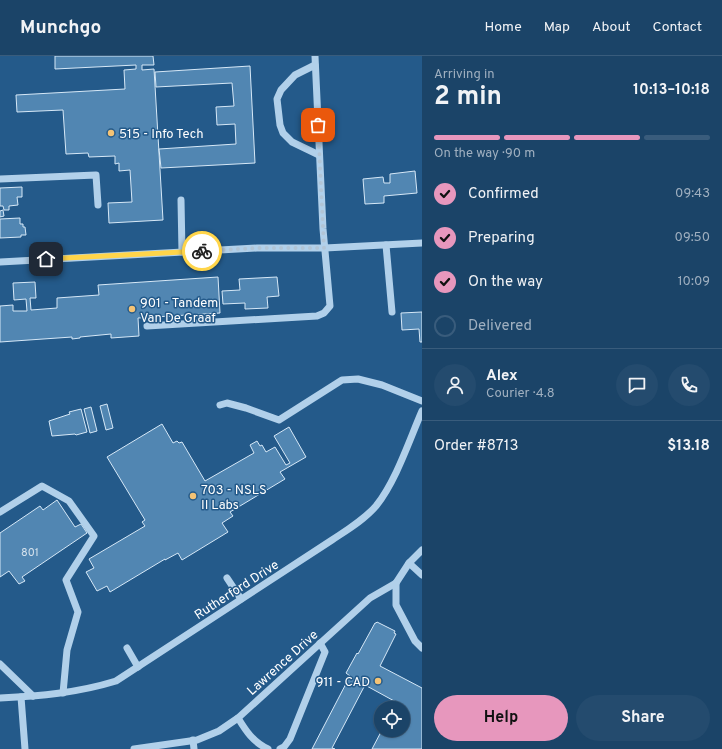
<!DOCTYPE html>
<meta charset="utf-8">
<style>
body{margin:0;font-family:Overpass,sans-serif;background:#244b6e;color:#f1f3f6;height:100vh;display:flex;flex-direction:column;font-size:15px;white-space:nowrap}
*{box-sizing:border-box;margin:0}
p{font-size:13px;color:#a0b0c0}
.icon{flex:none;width:22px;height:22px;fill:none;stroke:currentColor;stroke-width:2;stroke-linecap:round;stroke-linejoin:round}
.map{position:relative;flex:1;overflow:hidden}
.sheet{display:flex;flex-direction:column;background:#1b4468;width:300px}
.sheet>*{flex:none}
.fabs{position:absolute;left:374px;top:645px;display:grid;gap:8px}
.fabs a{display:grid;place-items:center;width:36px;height:36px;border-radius:50%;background:#1b4468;box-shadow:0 1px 3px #0004,0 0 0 1px #395c7c;font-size:20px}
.pin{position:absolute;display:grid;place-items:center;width:34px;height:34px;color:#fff;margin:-17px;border-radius:8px;box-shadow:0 2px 6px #0006}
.courier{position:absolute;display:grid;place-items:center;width:40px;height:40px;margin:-20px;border:3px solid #ffd54a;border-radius:50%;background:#fff;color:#222;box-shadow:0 1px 5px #0007}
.headline em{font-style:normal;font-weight:700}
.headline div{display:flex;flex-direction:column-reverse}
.headline{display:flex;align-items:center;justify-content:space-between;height:68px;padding:0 12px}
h1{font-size:26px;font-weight:700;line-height:30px}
.bar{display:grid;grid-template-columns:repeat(4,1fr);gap:6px 4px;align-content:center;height:48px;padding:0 12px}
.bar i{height:5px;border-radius:3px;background:#395c7c}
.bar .active{background:#e797bd}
.bar p{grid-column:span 4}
.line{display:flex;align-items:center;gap:10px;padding:0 12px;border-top:1px solid #395c7c}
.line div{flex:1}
.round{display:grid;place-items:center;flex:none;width:42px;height:42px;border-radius:21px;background:#244b6e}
ol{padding:0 12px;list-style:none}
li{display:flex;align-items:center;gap:12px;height:44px}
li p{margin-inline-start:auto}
li .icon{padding:4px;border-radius:50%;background:#e797bd;color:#111;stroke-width:4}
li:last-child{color:#a0b0c0}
li i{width:22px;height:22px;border:2px solid #395c7c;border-radius:50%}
.primary-button{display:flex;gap:8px;margin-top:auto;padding:8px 12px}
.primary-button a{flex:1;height:46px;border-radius:24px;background:#e797bd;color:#111;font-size:16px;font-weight:700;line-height:46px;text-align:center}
.primary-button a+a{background:#244b6e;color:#f1f3f6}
header{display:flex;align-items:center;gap:24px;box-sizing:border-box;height:56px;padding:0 20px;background:#1b4468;border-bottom:1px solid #395c7c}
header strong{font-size:19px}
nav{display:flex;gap:22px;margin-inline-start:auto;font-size:14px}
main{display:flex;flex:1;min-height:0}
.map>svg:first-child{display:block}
.building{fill:#5186b2;stroke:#d6e8f7}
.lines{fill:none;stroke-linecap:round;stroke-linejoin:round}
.minor{stroke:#b1d0ea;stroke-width:7}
.done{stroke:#b2c5d6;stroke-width:4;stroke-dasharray:0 7.2}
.route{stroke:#ffd54a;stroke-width:5}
.poi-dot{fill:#f4c375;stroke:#245a8a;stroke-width:1.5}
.labels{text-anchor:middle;stroke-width:3;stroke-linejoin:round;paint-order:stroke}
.number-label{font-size:11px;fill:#d4e1ec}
.poi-label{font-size:13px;fill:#fff;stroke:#245a8a;text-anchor:start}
.street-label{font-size:13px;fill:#fff;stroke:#245a8a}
</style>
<header>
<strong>Munchgo</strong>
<nav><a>Home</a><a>Map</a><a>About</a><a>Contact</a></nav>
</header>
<main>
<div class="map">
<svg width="422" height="693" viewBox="0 0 422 693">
<rect width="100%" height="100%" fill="#245a8a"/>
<g class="building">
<path d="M55 0H153L154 9H142V14L154 13 163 164 109 167 108 147 132 146 130 114 119 115V107L115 108V100L89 101 88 97 66 98 63 54 17 56 16 39 125 33 124 14 136 13V9L55 13Z"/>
<path d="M250 10 255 107 161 112 159 93 236 88 235 68 217 69 216 51 234 50 232 27 156 31 155 16Z"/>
<path d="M415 115 417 137 384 140V147L365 148 363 123 383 121 384 127H390V118Z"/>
<path d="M22 131V141H17L18 149 9 150V154H4L3 150H0V132Z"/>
<path d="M3 154 4 160 0 161V155Z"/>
<path d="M20 162V168H23V171H25L26 179H21V181L0 182V163Z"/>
<path d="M218 221 220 257 138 262 139 280 111 282V278L80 281V282L72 283V281L0 286V250L13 249V255H27L26 243 14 244 13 227 35 226 36 242H30L31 254 57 252V242L99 239 98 229Z"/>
<path d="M277 221 279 240 267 241 268 252 245 253V247L223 248 222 235 240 234 239 223Z"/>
<path d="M422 256V286H420L419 273 402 274 401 257Z"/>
<path d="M107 348 113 372 106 374 100 350Z"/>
<path d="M91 351 97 375 90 377 84 353Z"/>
<path d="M81 353 87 376 76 379 75 378 52 380 49 365 70 358 69 356Z"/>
<path d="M162 368 173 387 177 385 179 387 182 386 205 425 254 397 250 389 257 385 260 390 262 389 266 396 275 391 286 409 290 407 274 380 289 371 306 401 280 416 285 423 230 456 233 460 222 467 228 476 182 504 178 497 165 504V503L110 536 107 530 97 535 86 516 94 512 89 503 145 470 142 466 145 464 107 401Z"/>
<path d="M57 444 75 471 81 468 87 477 22 521 25 525 19 528 9 515 0 521V477L40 450 43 454Z"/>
<path d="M377 566 395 575 394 577 396 578 380 610 422 632V693H372L382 674H403V652H393L396 646 365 629 332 692 335 693H312L350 620 346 617 357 597 358 598 375 567H376Z"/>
</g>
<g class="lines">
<g class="minor">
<path d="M315 9 295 19 281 34 277 43 280 69 283 77 292 86 319 99"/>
<path d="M0 123 96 119 98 149"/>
<path d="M181 144 182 196"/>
<path d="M386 189 392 256"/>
<path d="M0 206 257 192H325L422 187"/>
<path d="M147 270 317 260 324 257 330 250 323 173 315 0"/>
<path d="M220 349 227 347 246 352 279 364 342 324 358 323 382 329 422 345"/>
<path d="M0 456 42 430 69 445 94 480 66 524 78 556 67 594 63 637"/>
<path d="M409 507 422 519"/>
<path d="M227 522 241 543"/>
<path d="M396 527V549L415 585 422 592"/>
<path d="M127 592 138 611"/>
<path d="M0 608 33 640"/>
<path d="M21 641 25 693"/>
<path d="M0 642C40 640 77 637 116 625L332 484C347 474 364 464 376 450 396 425 409 385 422 355"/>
<path d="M238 662C246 675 253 686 268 693"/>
<path d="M193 684 194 693"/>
<path d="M134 693 197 684 219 675 238 662 370 542 396 527 409 507 422 494"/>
<path d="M280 693 284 691 290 683 325 596 320 587"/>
</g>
</g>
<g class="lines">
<path class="done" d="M202 195 257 192H324L318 69"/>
<path class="route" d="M46 203 202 195"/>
</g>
<g class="poi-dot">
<circle cx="111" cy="77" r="4"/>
<circle cx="132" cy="253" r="4"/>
<circle cx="193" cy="440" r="4"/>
<circle cx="378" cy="625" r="4"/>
</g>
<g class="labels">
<g class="number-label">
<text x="30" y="500">801</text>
</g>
<g class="poi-label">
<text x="119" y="82">515 - Info Tech</text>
<text x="140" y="251">901 - Tandem<tspan x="140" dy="15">Van De Graaf</tspan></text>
<text x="201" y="438">703 - NSLS<tspan x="201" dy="15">II Labs</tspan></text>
<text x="370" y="630" text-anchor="end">911 - CAD</text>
</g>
<g class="street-label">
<text transform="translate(236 533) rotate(-33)" y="5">Rutherford Drive</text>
<text transform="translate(282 606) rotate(-42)" y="5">Lawrence Drive</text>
</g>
</g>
</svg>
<div class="fabs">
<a><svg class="icon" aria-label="locate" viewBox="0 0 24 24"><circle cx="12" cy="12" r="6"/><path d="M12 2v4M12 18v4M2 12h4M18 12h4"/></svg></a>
</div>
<div class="pin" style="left:318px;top:69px;background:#ea580c"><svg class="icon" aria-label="bag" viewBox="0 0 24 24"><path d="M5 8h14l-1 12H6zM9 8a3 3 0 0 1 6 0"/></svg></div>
<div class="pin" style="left:46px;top:203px;background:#1f2937"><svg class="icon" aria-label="home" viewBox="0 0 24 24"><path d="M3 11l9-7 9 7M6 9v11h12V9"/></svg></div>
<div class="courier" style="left:202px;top:195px"><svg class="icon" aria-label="bike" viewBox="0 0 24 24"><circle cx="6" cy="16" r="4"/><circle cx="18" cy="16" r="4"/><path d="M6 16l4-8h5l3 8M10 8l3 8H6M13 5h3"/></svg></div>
</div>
<section class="sheet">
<div class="headline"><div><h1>2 min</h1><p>Arriving in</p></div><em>10:13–10:18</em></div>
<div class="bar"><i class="active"></i><i class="active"></i><i class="active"></i><i></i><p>On the way · 90 m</p></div>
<ol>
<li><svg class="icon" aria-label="check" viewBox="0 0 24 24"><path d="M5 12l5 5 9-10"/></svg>Confirmed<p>09:43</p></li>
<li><svg class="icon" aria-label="check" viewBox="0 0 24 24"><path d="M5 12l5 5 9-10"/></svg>Preparing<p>09:50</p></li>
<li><svg class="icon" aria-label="check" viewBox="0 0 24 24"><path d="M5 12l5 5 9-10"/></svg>On the way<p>10:09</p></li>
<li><i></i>Delivered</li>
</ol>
<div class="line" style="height:72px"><a class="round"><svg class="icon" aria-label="person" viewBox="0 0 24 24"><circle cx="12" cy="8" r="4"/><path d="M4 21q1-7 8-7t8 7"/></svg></a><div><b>Alex</b><p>Courier · 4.8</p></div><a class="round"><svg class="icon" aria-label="chat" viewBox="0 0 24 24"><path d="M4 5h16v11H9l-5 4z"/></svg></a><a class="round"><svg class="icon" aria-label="phone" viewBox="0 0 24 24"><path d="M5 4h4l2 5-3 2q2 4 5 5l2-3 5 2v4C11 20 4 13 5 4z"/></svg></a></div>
<div class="line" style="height:52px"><div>Order #8713</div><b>$13.18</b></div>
<div class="primary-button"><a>Help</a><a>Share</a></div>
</section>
</main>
